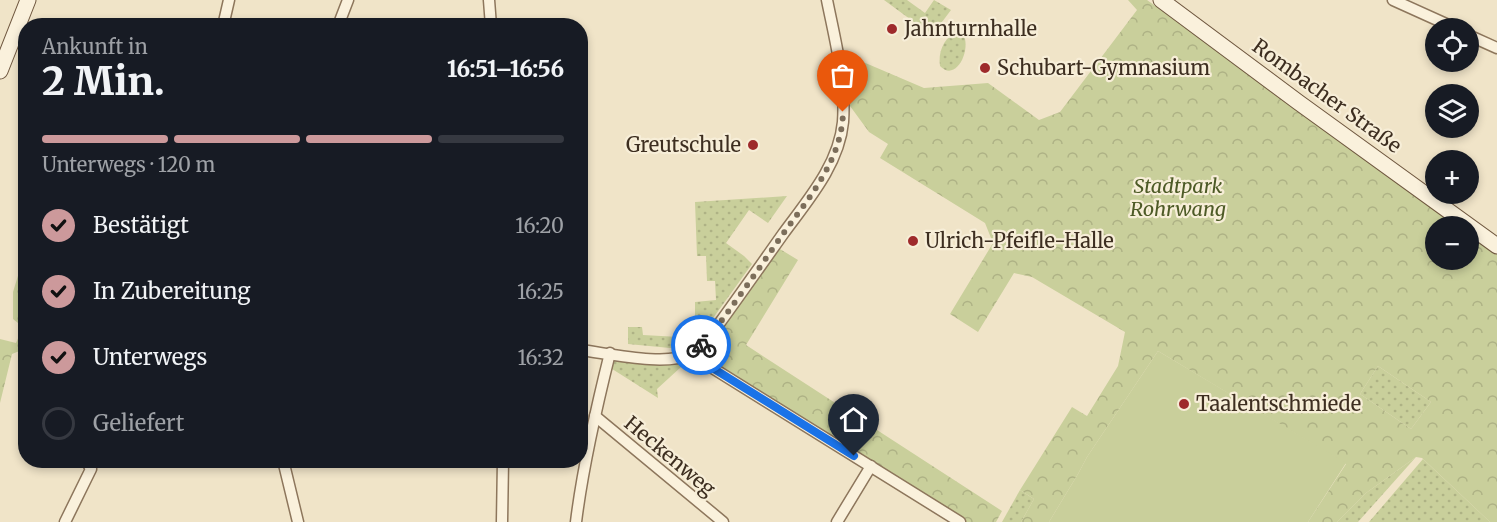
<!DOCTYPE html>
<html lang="de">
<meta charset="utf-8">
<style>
body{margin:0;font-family:Merriweather,serif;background:#20242c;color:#f1f3f6;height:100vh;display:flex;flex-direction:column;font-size:22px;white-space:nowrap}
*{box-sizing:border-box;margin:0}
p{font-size:20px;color:#9ea1a6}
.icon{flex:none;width:33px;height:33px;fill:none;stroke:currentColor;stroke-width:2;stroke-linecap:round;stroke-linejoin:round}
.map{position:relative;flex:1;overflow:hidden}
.drawer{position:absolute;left:18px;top:18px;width:570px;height:450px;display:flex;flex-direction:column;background:#171b24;border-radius:24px;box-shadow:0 3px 9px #0003}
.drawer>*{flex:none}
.tools{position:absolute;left:1425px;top:18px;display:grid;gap:12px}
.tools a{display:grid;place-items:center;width:54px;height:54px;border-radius:50%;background:#171b24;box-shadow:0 3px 9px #0003;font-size:30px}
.pin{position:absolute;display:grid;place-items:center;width:51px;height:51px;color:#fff;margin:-62px -26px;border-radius:50% 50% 50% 0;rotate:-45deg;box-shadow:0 0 6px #0007}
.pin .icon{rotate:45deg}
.courier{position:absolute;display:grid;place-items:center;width:60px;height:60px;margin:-30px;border:4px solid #1a73e8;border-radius:50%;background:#fff;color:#222;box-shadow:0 2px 8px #0007}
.head em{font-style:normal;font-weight:800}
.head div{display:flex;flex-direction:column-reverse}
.head{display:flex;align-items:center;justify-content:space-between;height:102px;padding:0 24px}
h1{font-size:39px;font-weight:800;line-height:45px}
.bar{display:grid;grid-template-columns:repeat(4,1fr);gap:9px 6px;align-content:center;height:72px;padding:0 24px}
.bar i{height:8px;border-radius:4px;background:#363941}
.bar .active{background:#cc999b}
.bar p{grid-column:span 4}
ol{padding:0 24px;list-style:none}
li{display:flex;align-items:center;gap:18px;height:66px}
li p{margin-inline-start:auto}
li .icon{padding:6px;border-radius:50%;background:#cc999b;color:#111;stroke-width:4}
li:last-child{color:#9ea1a6}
li i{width:33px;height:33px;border:3px solid #363941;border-radius:50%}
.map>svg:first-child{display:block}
.grass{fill:url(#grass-dots)}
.forest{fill:url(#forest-crowns);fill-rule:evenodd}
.pitch{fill:#c9cf9b}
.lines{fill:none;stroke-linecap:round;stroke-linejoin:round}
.street-casing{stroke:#8d765c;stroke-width:13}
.secondary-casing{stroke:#6f573f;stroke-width:17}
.street{stroke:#faf1dc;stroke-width:10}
.secondary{stroke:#faf1dc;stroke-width:15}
.done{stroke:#7c6e5b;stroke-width:6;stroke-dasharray:0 10.8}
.route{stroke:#1a73e8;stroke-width:8}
.poi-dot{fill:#9e2a2b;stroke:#f7eed8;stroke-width:2}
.labels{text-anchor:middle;stroke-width:4.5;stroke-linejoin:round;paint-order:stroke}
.poi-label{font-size:20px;fill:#3d2e20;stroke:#f7eed8;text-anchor:start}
.street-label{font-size:20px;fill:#3d2e20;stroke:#f7eed8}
.park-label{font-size:20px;font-style:italic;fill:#4d5a26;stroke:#f7eed8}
</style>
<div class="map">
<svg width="1497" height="522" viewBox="0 0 1497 522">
<defs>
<pattern id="grass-dots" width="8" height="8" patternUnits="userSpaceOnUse" patternTransform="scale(1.5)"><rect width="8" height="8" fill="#c9cf9b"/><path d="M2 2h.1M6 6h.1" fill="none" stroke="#aeb285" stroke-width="1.8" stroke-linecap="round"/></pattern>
<pattern id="forest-crowns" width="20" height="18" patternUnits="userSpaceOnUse" patternTransform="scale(1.5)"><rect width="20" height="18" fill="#c9cf9b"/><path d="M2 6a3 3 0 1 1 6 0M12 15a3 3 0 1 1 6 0" fill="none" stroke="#aeb285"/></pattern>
</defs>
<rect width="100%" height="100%" fill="#f0e4c8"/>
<g class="grass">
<path d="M884 0H907L925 13 934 0 951 10 933 34 918 25Z"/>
<path d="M954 32 963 34C972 49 956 83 940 66 938 52 943 41 954 32Z"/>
<path d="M787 196 768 223 749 210 726 243 744 256 752 264 698 339 684 345 670 348 628 344V327H642L643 335 679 337 695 333V302L716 300 715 281H707L706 256H697L695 202Z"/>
<path d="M612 356 687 358 681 367 657 389 658 398 609 367Z"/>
<path d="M1378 366 1431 402 1411 429 1360 394Z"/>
<path d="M1416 457 1358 522H1337L1366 493Z"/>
<path d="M1423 459 1490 522H1369Z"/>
<path d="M1020 490 1034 499 1021 522H1002Z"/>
</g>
<g class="forest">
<path d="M1128 0H1147L1462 226H1436V260H1468L1469 231 1497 251V522H1490L1422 458 1416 457 1366 493 1337 522H1308L1346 464 1158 351 1087 457 1078 474 1049 522H1021L1034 499 1020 490 1072 407 1087 416 1118 366 1125 332 1032 277 1014 273 978 332 950 314 993 243 985 223 880 158 888 144 869 132 850 106 842 53 924 88 988 83 1039 120 1060 112 1137 10ZM1378 366 1431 402 1411 429 1360 394Z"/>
<path d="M775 246 798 260 746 345 1002 511 996 522H960L690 354Z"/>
<path d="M25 253 26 334 22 350 12 354 0 403V339L16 343 23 327 13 319V292Z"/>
</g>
<path class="pitch" d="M1158 351 1346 463 1308 522H1049L1078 474 1087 457Z"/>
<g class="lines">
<defs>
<g id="street">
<path d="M489 0 491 26"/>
<path d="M1393 0 1455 28"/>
<path d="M223 26 229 0"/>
<path d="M338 26 348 0"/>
<path d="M1468 35 1497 48"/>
<path d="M580 350C607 353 666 367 690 354 698 350 705 342 711 335 735 302 759 268 783 234 807 201 839 165 843 122 846 81 835 40 827 0"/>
<path d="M690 354 960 522"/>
<path d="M595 416 723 522"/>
<path d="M283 460 298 522"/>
<path d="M65 522 91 469 86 460"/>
<path d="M502 522 503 460"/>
<path d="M576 522C583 465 596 409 610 353"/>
<path d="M837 522 871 466"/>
</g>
<g id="secondary">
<path d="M1161 0 1298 102 1497 246"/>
<path d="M0 71 28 0"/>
</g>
</defs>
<use href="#street" class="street-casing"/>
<use href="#secondary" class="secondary-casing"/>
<use href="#street" class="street"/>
<use href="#secondary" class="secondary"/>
</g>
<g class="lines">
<path class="done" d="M701 345 711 335C734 304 756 273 778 241 806 201 842 162 843 112"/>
<path class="route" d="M701 345 690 354 854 456"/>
</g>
<g class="poi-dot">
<circle cx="892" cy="29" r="6"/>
<circle cx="985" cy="68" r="6"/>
<circle cx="753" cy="145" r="6"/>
<circle cx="913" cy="241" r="6"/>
<circle cx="1184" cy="404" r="6"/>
</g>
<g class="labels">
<g class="poi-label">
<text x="904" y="36">Jahnturnhalle</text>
<text x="997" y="75">Schubart-Gymnasium</text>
<text x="741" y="152" text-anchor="end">Greutschule</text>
<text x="925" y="248">Ulrich-Pfeifle-Halle</text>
<text x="1196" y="411">Taalentschmiede</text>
</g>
<g class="street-label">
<text transform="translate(1327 96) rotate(36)" y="7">Rombacher Straße</text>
<text transform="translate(670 456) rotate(40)" y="7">Heckenweg</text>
</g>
<g class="park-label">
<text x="1178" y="193">Stadtpark<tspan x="1178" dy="23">Rohrwang</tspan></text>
</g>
</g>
</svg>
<div class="tools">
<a><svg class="icon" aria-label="locate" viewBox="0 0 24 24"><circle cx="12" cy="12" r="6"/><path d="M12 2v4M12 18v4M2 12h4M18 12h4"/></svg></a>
<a><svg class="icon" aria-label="layers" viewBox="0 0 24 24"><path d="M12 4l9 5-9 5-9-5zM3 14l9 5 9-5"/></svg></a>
<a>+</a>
<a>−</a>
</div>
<div class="pin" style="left:843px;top:112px;background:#ea580c"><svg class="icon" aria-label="bag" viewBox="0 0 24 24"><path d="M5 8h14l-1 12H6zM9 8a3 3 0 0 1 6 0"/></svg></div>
<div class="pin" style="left:854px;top:456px;background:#1f2937"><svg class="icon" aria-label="home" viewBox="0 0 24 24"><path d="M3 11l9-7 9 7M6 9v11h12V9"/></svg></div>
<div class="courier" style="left:701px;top:345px"><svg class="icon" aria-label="bike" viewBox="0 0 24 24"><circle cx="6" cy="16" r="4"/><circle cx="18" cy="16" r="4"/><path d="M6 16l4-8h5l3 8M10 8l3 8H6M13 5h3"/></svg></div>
<section class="drawer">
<div class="head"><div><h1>2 Min.</h1><p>Ankunft in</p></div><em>16:51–16:56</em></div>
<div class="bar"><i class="active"></i><i class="active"></i><i class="active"></i><i></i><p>Unterwegs · 120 m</p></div>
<ol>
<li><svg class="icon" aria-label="check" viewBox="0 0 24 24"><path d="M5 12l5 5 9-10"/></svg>Bestätigt<p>16:20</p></li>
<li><svg class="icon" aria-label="check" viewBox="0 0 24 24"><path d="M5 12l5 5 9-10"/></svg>In Zubereitung<p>16:25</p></li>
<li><svg class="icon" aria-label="check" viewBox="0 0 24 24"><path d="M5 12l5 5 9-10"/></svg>Unterwegs<p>16:32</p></li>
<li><i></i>Geliefert</li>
</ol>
</section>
</div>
